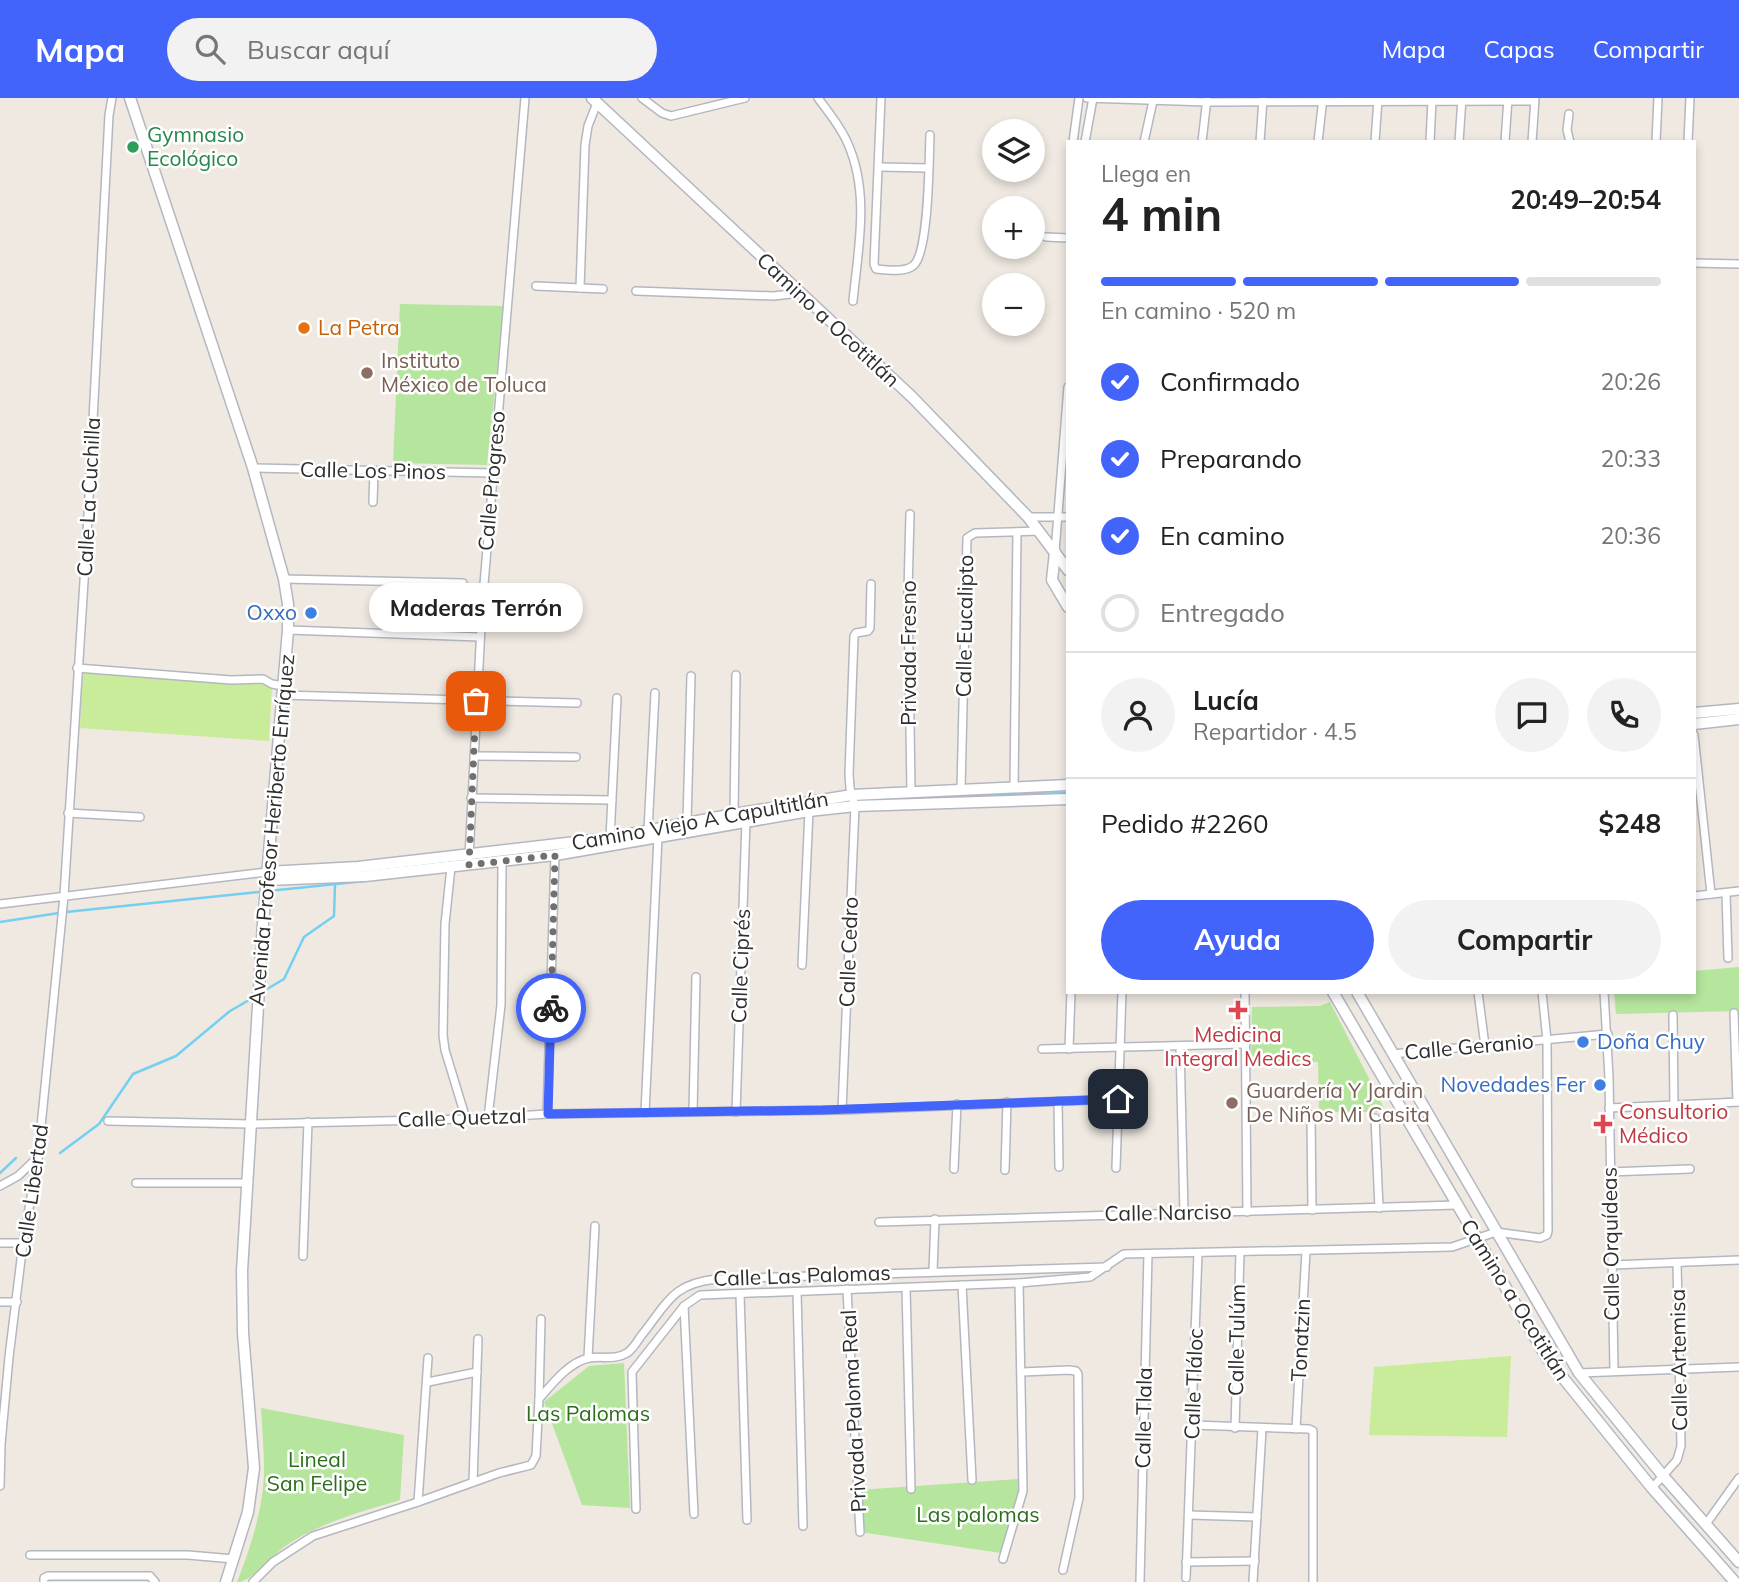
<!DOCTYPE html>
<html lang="es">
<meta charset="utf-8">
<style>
body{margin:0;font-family:Mulish,sans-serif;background:#f2f2f2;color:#222;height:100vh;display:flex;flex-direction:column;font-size:26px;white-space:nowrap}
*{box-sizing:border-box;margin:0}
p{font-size:23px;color:#767676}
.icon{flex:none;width:38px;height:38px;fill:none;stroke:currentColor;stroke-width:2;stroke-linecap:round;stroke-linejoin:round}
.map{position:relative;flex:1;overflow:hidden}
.drawer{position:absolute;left:1066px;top:42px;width:630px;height:854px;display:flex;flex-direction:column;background:#fff;border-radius:0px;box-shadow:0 4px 10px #0003}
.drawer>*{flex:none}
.controls{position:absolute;left:982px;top:21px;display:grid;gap:14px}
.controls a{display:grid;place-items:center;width:63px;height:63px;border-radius:50%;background:#fff;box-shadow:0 4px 10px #0003;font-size:35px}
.pin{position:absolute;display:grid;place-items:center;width:60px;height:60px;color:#fff;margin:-30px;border-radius:14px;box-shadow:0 4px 10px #0006}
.courier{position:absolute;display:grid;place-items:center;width:70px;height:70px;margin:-35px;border:5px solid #4264fb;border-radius:50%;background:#fff;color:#222;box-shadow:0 2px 9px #0007}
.bubble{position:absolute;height:49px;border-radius:24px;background:#fff;box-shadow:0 4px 10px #0003;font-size:23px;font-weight:700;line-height:49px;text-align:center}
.summary em{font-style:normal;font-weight:700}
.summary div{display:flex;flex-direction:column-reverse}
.summary{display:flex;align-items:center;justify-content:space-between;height:119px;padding:0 35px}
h1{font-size:46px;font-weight:700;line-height:52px}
.bar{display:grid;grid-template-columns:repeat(4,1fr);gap:10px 7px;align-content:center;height:84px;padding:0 35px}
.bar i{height:9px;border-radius:5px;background:#e0e0e0}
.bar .active{background:#4264fb}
.bar p{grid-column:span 4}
.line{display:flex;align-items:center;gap:18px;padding:0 35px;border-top:2px solid #e0e0e0}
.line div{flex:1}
.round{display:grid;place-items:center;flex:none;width:74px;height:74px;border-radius:37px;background:#f2f2f2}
ol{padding:0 35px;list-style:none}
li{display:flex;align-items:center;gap:21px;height:77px}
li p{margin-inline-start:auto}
li .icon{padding:7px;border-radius:50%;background:#4264fb;color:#fff;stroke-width:4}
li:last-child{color:#767676}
li i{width:38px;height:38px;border:4px solid #e0e0e0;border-radius:50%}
.action{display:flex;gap:14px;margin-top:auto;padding:14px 35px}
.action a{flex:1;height:80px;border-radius:42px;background:#4264fb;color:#fff;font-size:28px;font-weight:700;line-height:80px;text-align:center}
.action a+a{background:#f2f2f2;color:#222}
header{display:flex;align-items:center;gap:42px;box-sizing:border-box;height:98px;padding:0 35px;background:#4264fb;color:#fff}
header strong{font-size:33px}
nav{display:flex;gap:38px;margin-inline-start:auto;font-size:24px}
.search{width:490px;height:63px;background:#f2f2f2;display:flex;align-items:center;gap:18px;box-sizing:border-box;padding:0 24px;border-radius:38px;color:#767676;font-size:26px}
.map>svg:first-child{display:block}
.green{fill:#b6e59e}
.pitch{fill:#c9ec9a}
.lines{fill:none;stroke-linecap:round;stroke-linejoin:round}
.stream{stroke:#75cff0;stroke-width:2.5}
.minor-casing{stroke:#b4b7c1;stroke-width:10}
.secondary-casing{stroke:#b4b7c1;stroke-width:13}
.minor{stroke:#fff;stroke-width:7}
.secondary{stroke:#fff;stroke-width:10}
.done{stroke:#726f6d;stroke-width:7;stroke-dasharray:0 12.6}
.route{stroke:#4264fb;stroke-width:9}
.leisure-dot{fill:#2e9e5b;stroke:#fff;stroke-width:2.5}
.food-dot{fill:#e8710a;stroke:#fff;stroke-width:2.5}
.education-dot{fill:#8d6e63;stroke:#fff;stroke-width:2.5}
.shop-dot{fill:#3f7fe0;stroke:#fff;stroke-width:2.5}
.health-dot{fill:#e0444e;stroke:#fff;stroke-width:2.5}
.labels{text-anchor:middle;stroke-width:5;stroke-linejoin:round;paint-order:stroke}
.leisure-label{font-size:21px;fill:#27864d;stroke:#fff;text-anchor:start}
.street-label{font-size:21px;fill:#2e2e2e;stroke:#fff}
.food-label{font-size:21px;fill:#c56008;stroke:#fff;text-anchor:start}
.education-label{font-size:21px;fill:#785e54;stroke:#fff;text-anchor:start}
.shop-label{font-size:21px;fill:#366cbe;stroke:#fff;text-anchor:end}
.health-label{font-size:21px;fill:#be3a42;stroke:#fff}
.park-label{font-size:21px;fill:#2c6e1b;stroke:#fff}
</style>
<header>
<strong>Mapa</strong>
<div class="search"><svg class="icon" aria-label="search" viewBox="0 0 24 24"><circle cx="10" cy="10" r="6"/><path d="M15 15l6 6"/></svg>Buscar aquí</div>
<nav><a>Mapa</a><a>Capas</a><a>Compartir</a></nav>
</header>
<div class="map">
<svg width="1739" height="1484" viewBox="0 0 1739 1484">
<rect width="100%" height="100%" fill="#efe9e1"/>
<g class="green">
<path d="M400 206 504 208 487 367 393 365Z"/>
<path d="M1739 869V913L1616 916 1614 894H1694V873Z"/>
<path d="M1330 904 1386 1014H1319L1318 964 1251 963 1252 909 1320 908Z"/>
<path d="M624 1265 630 1410 582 1407 544 1304 589 1268Z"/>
<path d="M261 1310 404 1337 400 1402C361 1414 318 1425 284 1449 272 1458 251 1484 237 1484 251 1449 264 1408 264 1371 264 1350 262 1330 261 1310Z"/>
<path d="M1018 1381 1023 1399 1001 1455 860 1434 858 1392Z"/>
</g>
<g class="pitch">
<path d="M83 573 272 587 269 643 80 630Z"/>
<path d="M1511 1258 1507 1339 1369 1337 1374 1269Z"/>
</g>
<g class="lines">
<g class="stream">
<path d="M934 698 1068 695"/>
<path d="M560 761 743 729"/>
<path d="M66 814 365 783"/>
<path d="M0 824 59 815"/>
<path d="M262 894 284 881 304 839 334 818 335 786"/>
<path d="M60 1055 99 1026 133 976 176 958 230 913 256 898"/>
<path d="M0 1075 16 1060"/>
</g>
<defs>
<g id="minor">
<path d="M642 0 662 15 671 18 745 0"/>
<path d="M818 0C829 15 841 29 848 46 870 96 858 151 853 203"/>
<path d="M881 0 874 166 876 171C886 172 906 175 914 167 929 152 929 62 930 37"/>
<path d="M1087 0 1207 4 1534 3"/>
<path d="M1569 16 1567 32 1570 44"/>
<path d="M1073 44 1079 0"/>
<path d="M1085 44 1093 0"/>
<path d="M1144 44 1153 3"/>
<path d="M1202 44 1207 0"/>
<path d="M1260 44 1263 1"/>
<path d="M1318 44 1323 0"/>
<path d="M1375 44 1378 1"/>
<path d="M1430 44 1432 2"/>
<path d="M1459 44 1462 0"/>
<path d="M1505 44 1508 0"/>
<path d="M1532 44 1535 1"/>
<path d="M1656 44 1658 0"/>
<path d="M1688 44 1690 0"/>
<path d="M880 69 928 70"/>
<path d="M1046 139 1068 140"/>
<path d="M1694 165 1739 166"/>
<path d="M536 188 603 191"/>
<path d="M580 190 585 47 588 28 597 5"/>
<path d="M636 193 774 198 799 195"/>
<path d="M253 370 492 375"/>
<path d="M373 404 374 373"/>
<path d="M910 416 908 494 911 693"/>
<path d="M1028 419H1068"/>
<path d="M1055 454 1068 289"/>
<path d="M284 481 463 485"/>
<path d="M288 532 480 539"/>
<path d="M77 570 231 582 263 581 272 586 283 588"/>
<path d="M282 597 577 605"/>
<path d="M1694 637 1711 796"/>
<path d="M474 658 576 659"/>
<path d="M1014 689 1017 434"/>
<path d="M961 691 967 440 975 435 1039 433"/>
<path d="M471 700 612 702"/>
<path d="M68 715 140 719"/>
<path d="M734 716 736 577"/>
<path d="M687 724 691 578"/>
<path d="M648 733 655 595"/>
<path d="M610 740 617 600"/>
<path d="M469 759 482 510 525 0"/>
<path d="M451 769 445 826 443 937 445 952 466 1021"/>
<path d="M1726 795 1728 860"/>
<path d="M1694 798 1739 793"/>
<path d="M0 806 267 774"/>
<path d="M802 867 809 713"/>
<path d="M1245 894 1247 1114"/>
<path d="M1478 894 1485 948"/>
<path d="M1604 894 1609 979 1614 1273"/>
<path d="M1734 915 1737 1004"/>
<path d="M1673 917 1674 1008"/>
<path d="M1180 948 1184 1115"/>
<path d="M1042 951 1245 946"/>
<path d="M1069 951 1071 894"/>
<path d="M1392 956 1608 936"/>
<path d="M1058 1003 1059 1069"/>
<path d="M1609 1010 1739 1004"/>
<path d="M842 1012 855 708 850 690 849 676 854 538 856 535 868 533 870 530 871 486"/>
<path d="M693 1014 696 879"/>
<path d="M736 1014 746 723"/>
<path d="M645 1015 658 739"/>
<path d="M547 1016 555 757"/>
<path d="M1311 1017 1312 1112"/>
<path d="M488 1020 501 907 502 763"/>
<path d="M1375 1020 1379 1110"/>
<path d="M108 1023 250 1026 466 1021 547 1016 842 1012 1118 1001"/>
<path d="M1116 1070 1122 894"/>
<path d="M954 1071 957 1006"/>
<path d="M1005 1072 1007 1004"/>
<path d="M1609 1074 1690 1071"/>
<path d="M136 1085H246"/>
<path d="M0 1088 18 1078 38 1059"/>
<path d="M879 1124 1457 1107"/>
<path d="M0 1145H23"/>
<path d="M303 1158 308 1024"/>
<path d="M1612 1167 1739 1162"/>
<path d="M933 1173 935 1121"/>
<path d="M962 1187 972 1382"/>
<path d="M906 1190 911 1391"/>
<path d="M847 1191 860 1434"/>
<path d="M797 1194 803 1428"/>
<path d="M740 1196 747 1422"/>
<path d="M0 1204H17"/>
<path d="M684 1208 694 1416"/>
<path d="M588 1260 595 1128"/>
<path d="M1022 1274 1069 1272 1076 1273 1078 1276 1079 1400 1063 1472"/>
<path d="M1579 1275 1739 1269"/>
<path d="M428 1284 477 1274"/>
<path d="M539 1301 541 1221"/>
<path d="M1193 1327 1309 1331 1313 1333V1484"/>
<path d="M1235 1330 1240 1154"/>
<path d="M1296 1331 1306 1153"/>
<path d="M473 1384 478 1241"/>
<path d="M0 1388 1 1346 9 1259 23 1145 38 1059 64 798 87 436 109 17 112 0"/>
<path d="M1652 1390 1677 1362 1681 1348 1677 1165"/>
<path d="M418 1404 428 1260"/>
<path d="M636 1411 632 1274 684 1208 700 1197 1019 1185 1090 1179 1124 1156 1452 1149 1496 1134 1540 1140 1547 1137 1548 1133 1547 942 1542 894"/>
<path d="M1189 1417 1257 1419"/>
<path d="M1706 1426 1739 1380"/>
<path d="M30 1457H188L234 1461"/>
<path d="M1003 1461 1023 1393 1019 1185"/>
<path d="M1186 1464 1255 1463"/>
<path d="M1186 1480 1198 1155"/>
<path d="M44 1484V1480L48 1478H150L155 1484"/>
<path d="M253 1484 273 1464 313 1438 418 1404 499 1375 531 1367 536 1358 539 1301C552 1286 569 1264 589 1260 602 1258 616 1262 627 1255 633 1251 637 1244 641 1238 667 1206 671 1186 716 1181L1107 1169"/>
<path d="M1140 1484 1148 1156"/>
<path d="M1253 1484 1262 1331"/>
</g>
<g id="secondary">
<path d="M130 0 253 370 284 481 288 506V532L263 825 242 1173 243 1235 254 1370 248 1414 226 1484"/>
<path d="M592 0 912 299 1028 419 1068 472"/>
<path d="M1055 454 1052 482 1068 509"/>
<path d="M1694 615 1739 611"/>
<path d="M1694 626 1739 621"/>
<path d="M267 774 358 769 610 740 734 716 852 697 1068 687"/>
<path d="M267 782 365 778 555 757 809 713 855 708 1068 701"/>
<path d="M1333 894 1547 1260 1652 1390 1735 1484"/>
<path d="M1357 894 1579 1275 1664 1379 1739 1464"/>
</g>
</defs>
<use href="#minor" class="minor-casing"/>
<use href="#secondary" class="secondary-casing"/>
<use href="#minor" class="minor"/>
<use href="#secondary" class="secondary"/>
</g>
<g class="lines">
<path class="done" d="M476 603 469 767 555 757 551 910"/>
<path class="route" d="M551 910 548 1016 823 1012 1118 1001"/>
</g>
<circle class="leisure-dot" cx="133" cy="49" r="7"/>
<circle class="food-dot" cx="304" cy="230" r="7"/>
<g class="education-dot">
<circle cx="367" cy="275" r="7"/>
<circle cx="1232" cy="1005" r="7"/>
</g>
<g class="shop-dot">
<circle cx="311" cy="515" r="7"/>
<circle cx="1583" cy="944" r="7"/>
<circle cx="1600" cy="987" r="7"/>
</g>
<g class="health-dot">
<path d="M1234.5 901.5h7v7h7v7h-7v7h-7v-7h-7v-7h7z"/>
<path d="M1599.5 1015.5h7v7h7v7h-7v7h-7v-7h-7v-7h7z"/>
</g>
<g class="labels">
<g class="leisure-label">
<text x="147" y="44">Gymnasio<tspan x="147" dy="24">Ecológico</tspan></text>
</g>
<g class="street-label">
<text transform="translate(828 222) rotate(43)" y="7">Camino a Ocotitlán</text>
<text transform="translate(373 373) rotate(1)" y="7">Calle Los Pinos</text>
<text transform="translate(492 383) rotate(-85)" y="7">Calle Progreso</text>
<text transform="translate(89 399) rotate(-87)" y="7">Calle La Cuchilla</text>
<text transform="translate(965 528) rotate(-89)" y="7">Calle Eucalipto</text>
<text transform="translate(909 555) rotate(-90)" y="7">Privada Fresno</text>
<text transform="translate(700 723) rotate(-10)" y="7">Camino Viejo A Capultitlán</text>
<text transform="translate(272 732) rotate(-85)" y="7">Avenida Profesor Heriberto Enríquez</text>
<text transform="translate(849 854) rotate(-88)" y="7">Calle Cedro</text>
<text transform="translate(741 868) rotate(-88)" y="7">Calle Ciprés</text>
<text transform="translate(1469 949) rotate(-5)" y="7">Calle Geranio</text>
<text transform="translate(462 1020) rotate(-2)" y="7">Calle Quetzal</text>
<text transform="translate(32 1093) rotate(-82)" y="7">Calle Libertad</text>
<text transform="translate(1168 1115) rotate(-1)" y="7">Calle Narciso</text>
<text transform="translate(1611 1146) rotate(-91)" y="7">Calle Orquídeas</text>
<text transform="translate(802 1178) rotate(-2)" y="7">Calle Las Palomas</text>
<text transform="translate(1515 1202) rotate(58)" y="7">Camino a Ocotitlán</text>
<text transform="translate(1237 1242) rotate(-89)" y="7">Calle Tulúm</text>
<text transform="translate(1301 1242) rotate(-87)" y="7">Tonatzin</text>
<text transform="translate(1679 1262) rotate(-91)" y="7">Calle Artemisa</text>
<text transform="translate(1194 1286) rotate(-88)" y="7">Calle Tláloc</text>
<text transform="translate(854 1313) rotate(-93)" y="7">Privada Paloma Real</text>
<text transform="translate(1144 1320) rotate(-89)" y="7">Calle Tlala</text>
</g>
<g class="food-label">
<text x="318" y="237">La Petra</text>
</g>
<g class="education-label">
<text x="381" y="270">Instituto<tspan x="381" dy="24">México de Toluca</tspan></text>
<text x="1246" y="1000">Guardería Y Jardin<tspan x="1246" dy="24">De Niños Mi Casita</tspan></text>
</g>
<g class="shop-label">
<text x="297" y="522">Oxxo</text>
<text x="1597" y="951" text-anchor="start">Doña Chuy</text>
<text x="1586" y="994">Novedades Fer</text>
</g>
<g class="health-label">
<text x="1238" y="944">Medicina<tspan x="1238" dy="24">Integral Medics</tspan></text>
<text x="1619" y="1021" text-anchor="start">Consultorio<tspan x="1619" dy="24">Médico</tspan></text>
</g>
<g class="park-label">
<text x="588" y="1323">Las Palomas</text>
<text x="317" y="1369">Lineal<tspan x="317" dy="24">San Felipe</tspan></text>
<text x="978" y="1424">Las palomas</text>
</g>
</g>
</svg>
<div class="controls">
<a><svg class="icon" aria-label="layers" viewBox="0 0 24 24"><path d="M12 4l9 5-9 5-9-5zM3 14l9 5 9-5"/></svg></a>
<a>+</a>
<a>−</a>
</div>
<div class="pin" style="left:476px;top:603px;background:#ea580c"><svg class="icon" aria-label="bag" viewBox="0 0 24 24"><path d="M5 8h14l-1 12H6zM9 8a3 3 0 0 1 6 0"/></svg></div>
<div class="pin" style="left:1118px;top:1001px;background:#1f2937"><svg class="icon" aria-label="home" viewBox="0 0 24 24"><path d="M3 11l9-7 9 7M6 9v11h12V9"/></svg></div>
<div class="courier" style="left:551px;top:910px"><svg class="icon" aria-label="bike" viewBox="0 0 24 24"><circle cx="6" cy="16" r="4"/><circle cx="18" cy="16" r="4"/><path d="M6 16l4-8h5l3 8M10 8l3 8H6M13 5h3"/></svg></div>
<div class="bubble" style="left:369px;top:485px;width:214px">Maderas Terrón</div>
<section class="drawer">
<div class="summary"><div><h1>4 min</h1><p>Llega en</p></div><em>20:49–20:54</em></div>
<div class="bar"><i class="active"></i><i class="active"></i><i class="active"></i><i></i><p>En camino · 520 m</p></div>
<ol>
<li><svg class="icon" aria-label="check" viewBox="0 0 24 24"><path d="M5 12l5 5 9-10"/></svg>Confirmado<p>20:26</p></li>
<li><svg class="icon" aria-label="check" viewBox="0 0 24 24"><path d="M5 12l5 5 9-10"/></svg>Preparando<p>20:33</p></li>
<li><svg class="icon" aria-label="check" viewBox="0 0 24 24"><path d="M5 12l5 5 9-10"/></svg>En camino<p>20:36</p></li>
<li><i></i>Entregado</li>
</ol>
<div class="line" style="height:126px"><a class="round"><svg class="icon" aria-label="person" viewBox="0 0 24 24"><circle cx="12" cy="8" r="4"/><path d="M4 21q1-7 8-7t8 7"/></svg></a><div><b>Lucía</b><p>Repartidor · 4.5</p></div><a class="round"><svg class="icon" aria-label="chat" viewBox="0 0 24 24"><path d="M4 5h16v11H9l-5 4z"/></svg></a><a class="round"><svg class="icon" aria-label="phone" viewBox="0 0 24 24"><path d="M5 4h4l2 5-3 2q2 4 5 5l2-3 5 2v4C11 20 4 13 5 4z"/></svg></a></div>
<div class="line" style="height:91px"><div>Pedido #2260</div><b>$248</b></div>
<div class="action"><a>Ayuda</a><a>Compartir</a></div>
</section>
</div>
